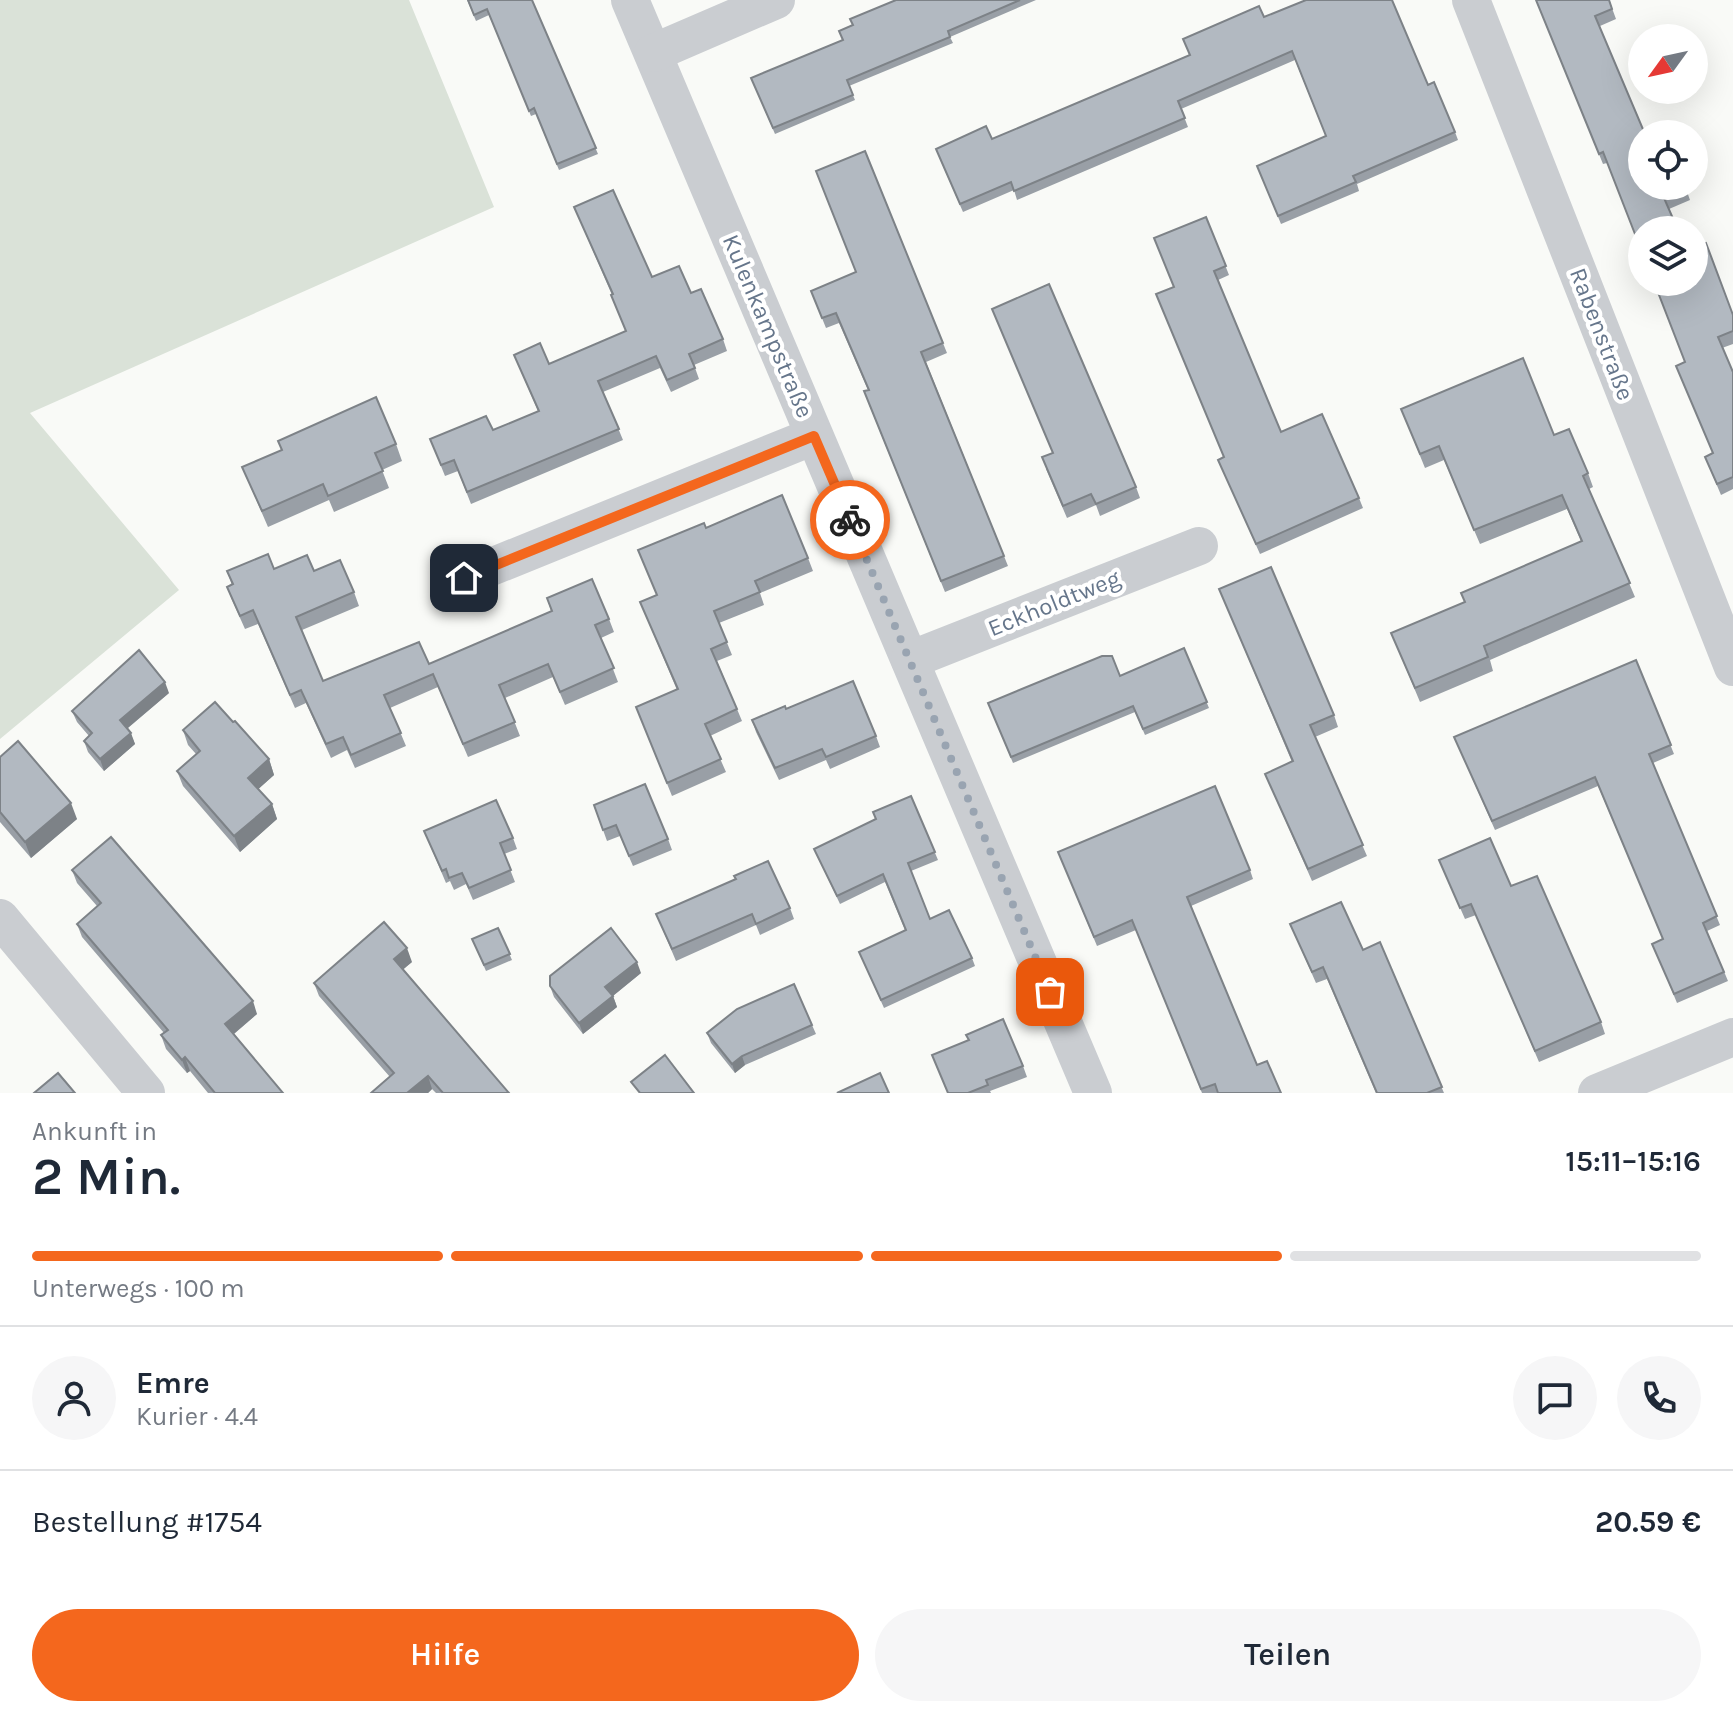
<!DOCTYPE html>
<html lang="de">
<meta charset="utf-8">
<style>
body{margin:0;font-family:Karla,sans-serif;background:#f6f6f7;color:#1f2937;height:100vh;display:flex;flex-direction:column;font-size:30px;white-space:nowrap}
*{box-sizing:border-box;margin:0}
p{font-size:26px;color:#747a83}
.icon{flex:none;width:44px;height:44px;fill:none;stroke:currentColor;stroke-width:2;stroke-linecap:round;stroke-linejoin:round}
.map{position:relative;height:1093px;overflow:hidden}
.side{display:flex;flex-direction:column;background:#fff;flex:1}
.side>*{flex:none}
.needle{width:52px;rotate:237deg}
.buttons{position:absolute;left:1628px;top:24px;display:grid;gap:16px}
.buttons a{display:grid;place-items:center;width:80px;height:80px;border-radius:50%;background:#fff;box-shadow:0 8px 32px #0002;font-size:40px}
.pin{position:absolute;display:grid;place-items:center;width:68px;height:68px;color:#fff;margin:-34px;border-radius:16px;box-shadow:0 4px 12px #0006}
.courier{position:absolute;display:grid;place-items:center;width:80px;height:80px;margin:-40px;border:6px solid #f4671d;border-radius:50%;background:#fff;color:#222;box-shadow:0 2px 10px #0007}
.overview em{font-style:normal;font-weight:600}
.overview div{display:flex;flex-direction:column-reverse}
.overview{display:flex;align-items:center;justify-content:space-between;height:136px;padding:0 32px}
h1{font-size:52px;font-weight:600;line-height:60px}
.bar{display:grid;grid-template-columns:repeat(4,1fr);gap:12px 8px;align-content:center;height:96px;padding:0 32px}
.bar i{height:10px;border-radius:6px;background:#e0e1e3}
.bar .current{background:#f4671d}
.bar p{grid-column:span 4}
.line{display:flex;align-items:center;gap:20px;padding:0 32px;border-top:2px solid #e0e1e3}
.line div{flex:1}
.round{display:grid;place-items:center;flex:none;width:84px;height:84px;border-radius:42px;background:#f6f6f7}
.button{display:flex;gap:16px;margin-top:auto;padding:16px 32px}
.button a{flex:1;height:92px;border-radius:48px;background:#f4671d;color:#fff;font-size:32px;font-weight:600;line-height:92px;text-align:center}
.button a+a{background:#f6f6f7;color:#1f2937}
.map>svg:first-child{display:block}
.green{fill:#dae2d8}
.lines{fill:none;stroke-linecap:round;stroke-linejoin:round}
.street{stroke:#cacdd1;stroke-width:38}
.wall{fill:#999fa6}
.shaded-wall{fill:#7d8287}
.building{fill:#b2b9c1;stroke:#7d8287;stroke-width:2}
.done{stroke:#99a4b1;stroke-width:8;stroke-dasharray:0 14.4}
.route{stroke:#f4671d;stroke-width:10}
.labels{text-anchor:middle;stroke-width:8;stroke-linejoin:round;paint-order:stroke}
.street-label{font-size:24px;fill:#66768b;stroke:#fff}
</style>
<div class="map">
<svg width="1733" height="1093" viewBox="0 0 1733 1093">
<rect width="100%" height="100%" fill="#f9faf7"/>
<path class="green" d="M0 0H409L494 207 30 413 179 590 0 739Z"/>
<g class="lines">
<g class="street">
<path d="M630 0 1093 1093"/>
<path d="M1471 0 1733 667"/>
<path d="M653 53 776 0"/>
<path d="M464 578 814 436"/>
<path d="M910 660 1199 546"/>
<path d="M0 918 146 1093"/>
<path d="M1597 1093 1733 1037"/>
</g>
</g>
<g class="wall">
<path d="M467 0H532L598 154 559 170 536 114 531 116 489 15 476 21Z"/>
<path d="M896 0H1036L950 37 953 43 849 86 855 100 775 134 751 78 842 40 852 25Z"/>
<path d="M1536 0H1609L1616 19 1600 26 1642 186H1685L1690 200 1669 209 1607 163 1603 164Z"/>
<path d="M1264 17 1428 85 1455 132 1458 140 1357 184 1359 191 1281 224 1257 166 1326 136 1295 60 1181 109 1188 127 1017 200 1014 190 963 212 939 157 992 139 1189 55Z"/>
<path d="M865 151 947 353 926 362 1008 566 945 592 868 402V390L839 323 826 328 811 291 856 272Z"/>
<path d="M574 207 652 277 691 293 723 339 727 351 694 365 699 379 671 392 660 368 603 392 623 440 471 504 458 471 445 476 430 439 493 430 538 411 514 355 549 364 626 332 611 295H612Z"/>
<path d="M1206 217 1229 275 1218 280 1281 432 1359 498 1363 508 1260 554 1218 460 1224 457Z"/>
<path d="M992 309 1136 487 1140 498 1100 516 1096 505 1067 518 1046 469 1053 453Z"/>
<path d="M1733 315V344L1722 348 1733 372V489L1721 495 1705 457 1713 454 1685 362Z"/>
<path d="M1401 409 1554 435 1588 473 1593 487 1589 489 1635 597 1490 660 1493 671 1420 702 1391 633 1465 602 1581 541 1567 509 1480 544 1444 460 1425 468Z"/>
<path d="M396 444 402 461 382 470 389 488 334 512 329 500 268 527 242 467Z"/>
<path d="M808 558 813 571 760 593 764 605 719 623 732 655 717 661 742 721 710 736 726 772 672 796 636 707 677 690 640 602 656 595Z"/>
<path d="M274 569 314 571 354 592 359 606 302 630 323 681 429 664 551 611 547 598 609 619 614 632 601 638 618 682 565 705 553 677 505 698 520 736 468 757 438 687 390 708 406 746 355 768 347 750 331 758 306 703 295 708 258 624 245 629 232 600 227 587 232 585 227 571Z"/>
<path d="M1219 589 1334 715 1338 727 1315 737 1367 856 1312 881 1265 774 1292 762Z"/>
<path d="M1184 648 1209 708 1145 735 1135 712 1013 763 988 703 1120 676Z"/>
<path d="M1636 660 1674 754 1653 763 1720 925 1707 931 1728 981 1677 1003 1656 952 1663 939 1598 786 1495 830 1454 737Z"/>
<path d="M169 693 128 728 135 744 104 771 88 752 84 741 89 736 77 722 72 711Z"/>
<path d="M786 709 876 736 880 747 830 769 826 760 779 780 756 732 752 720Z"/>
<path d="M233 722 269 759 274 775 258 789 272 804 277 819 240 852 183 786 177 771 196 754 188 745 183 730Z"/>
<path d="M0 757 77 819 31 858 0 822Z"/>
<path d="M911 796 938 860 911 871 930 919 972 958 975 966 884 1008 859 952 905 930 885 882 840 904 814 849 876 819Z"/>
<path d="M594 805 668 839 672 850 633 866 620 836 607 841Z"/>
<path d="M424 831 513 838 517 849 504 854 515 882 473 900 466 884 454 890 450 881 446 883Z"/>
<path d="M1058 852 1250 870 1253 879 1191 906 1257 1065 1281 1093H1202L1136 930 1097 946Z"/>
<path d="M1439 860 1511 886 1601 1022 1605 1034 1539 1062 1476 915 1465 919Z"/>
<path d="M72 870 257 1014 234 1034 283 1093H208L190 1071 187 1073 166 1049 161 1035 164 1033 82 937 77 924 97 906 77 883Z"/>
<path d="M790 908 794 919 760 935 756 925 676 961 656 914Z"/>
<path d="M1290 924 1363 950 1380 942 1444 1093H1376L1327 979 1316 983Z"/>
<path d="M498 928 512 960 486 971 472 939Z"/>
<path d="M412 962 403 969 509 1093H436L432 1089 428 1093H371L390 1077 319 996 314 983Z"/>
<path d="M641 973 613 996 617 1007 583 1034 554 997 550 986Z"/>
<path d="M812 1025 816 1034 745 1065 735 1073 711 1043 707 1033Z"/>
<path d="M1023 1066 1027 1077 990 1091 991 1093H947Z"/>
</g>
<g class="shaded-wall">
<path d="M165 682 169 693 124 731 120 720Z"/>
<path d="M131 733 135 744 104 771 100 759Z"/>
<path d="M269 759 274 775 254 793 248 778Z"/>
<path d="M71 803 77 819 31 858 25 842Z"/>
<path d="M272 804 277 819 240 852 234 836Z"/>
<path d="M407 948 412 962 399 973 394 959Z"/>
<path d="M637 962 641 973 609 999 605 987Z"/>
<path d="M613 996 617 1007 583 1034 579 1023Z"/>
<path d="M253 1001 257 1014 230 1037 225 1024Z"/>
<path d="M742 1056 745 1065 735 1073 732 1064Z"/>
<path d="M185 1057 190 1071 187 1073 182 1060Z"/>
<path d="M428 1076 432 1089 428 1093H407Z"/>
</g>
<g class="building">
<path d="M468 0H532L596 148 557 164 534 108 529 111 487 9 474 15Z"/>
<path d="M896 0H1020L948 31 950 37 847 80 853 95 773 128 751 78 843 40 839 31 853 25 850 19Z"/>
<path d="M1306 0H1392L1428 85 1434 82 1455 132 1353 176 1356 182 1278 216 1257 166 1326 136 1292 51 1178 101 1185 118 1014 191 1011 182 960 204 936 149 986 126 992 139 1190 55 1183 39 1259 6 1264 17Z"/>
<path d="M1536 0H1609L1612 9 1595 16 1645 134H1642V186H1685L1686 189 1664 198 1678 230H1642V252L1603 152 1599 154Z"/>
<path d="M865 151 943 343 921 352 1004 556 941 581 864 391 869 390 836 313 822 318 811 291 856 272 816 171Z"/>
<path d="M613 190 652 277 679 266 691 293 701 289 723 339 689 354 695 368 667 380 656 356 598 381 619 429 467 492 454 460 441 465 430 439 486 416 493 430 539 411 514 355 540 343 549 364 626 331 611 295 613 294 574 207Z"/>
<path d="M1206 217 1226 266 1214 271 1281 432 1322 414 1359 498 1256 544 1218 460 1224 457 1156 294 1174 287 1154 238Z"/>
<path d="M1706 243 1733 315V331L1718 337 1733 372V477L1717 484 1705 457 1713 453 1676 366 1685 362 1654 282H1694V247Z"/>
<path d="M1049 284 1136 487 1096 504 1091 494 1063 506 1042 457 1053 453 992 309Z"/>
<path d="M1523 358 1554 435 1569 429 1588 473 1583 476 1630 583 1484 646 1488 657 1415 688 1391 633 1465 602 1461 593 1582 541 1562 495 1474 530 1439 446 1420 454 1401 409Z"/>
<path d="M376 397 396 444 375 453 383 471 328 496 323 484 262 511 242 467 282 450 278 441Z"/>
<path d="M782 495 808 558 755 581 760 592 714 611 727 642 711 649 737 709 705 724 721 759 667 783 636 707 678 689 640 602 657 595 638 550 704 523 706 528Z"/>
<path d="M268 554 274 569 307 555 314 571 340 560 354 592 296 617 323 681 419 642 429 664 552 611 547 598 592 579 609 619 595 625 614 668 560 692 548 664 499 685 515 722 463 744 433 674 384 695 401 733 351 755 343 737 326 744 301 690 290 695 253 610 240 616 227 587 233 584 227 571Z"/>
<path d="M1271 567 1334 715 1310 725 1363 845 1308 869 1265 774 1293 761 1219 589Z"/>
<path d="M1184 648 1207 702 1143 729 1133 706 1011 757 988 703 1102 656H1112L1120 676Z"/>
<path d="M139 650 165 682 120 720 131 733 100 759 84 741 92 733 72 711Z"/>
<path d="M1636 660 1671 745 1649 754 1717 916 1703 923 1724 972 1674 994 1652 944 1663 939 1595 777 1492 821 1454 737Z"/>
<path d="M853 681 876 736 826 757 822 749 775 768 752 720 785 706 786 709Z"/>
<path d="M215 702 233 722 235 721 269 759 248 778 272 804 234 836 177 771 200 751 183 730Z"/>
<path d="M18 741 71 803 25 842 0 812V757Z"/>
<path d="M645 784 668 839 629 856 616 825 603 830 594 805Z"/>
<path d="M1215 786 1250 870 1187 897 1257 1065 1267 1061 1281 1093H1218L1215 1084 1201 1089 1132 920 1094 937 1058 852Z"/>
<path d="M911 796 935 852 908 863 930 919 949 910 972 958 881 1000 859 952 906 930 883 874 837 896 814 849 876 819 873 812Z"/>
<path d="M496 800 513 838 500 843 511 870 469 888 462 873 449 878 446 869 442 871 424 831Z"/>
<path d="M111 837 253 1001 225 1024 283 1093H215L185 1057 182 1060 161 1035 168 1030 77 924 101 903 72 870Z"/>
<path d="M1490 838 1511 886 1537 876 1601 1022 1535 1051 1471 904 1460 908 1439 860Z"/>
<path d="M768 861 790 908 756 924 752 914 672 949 656 914 736 879 734 876Z"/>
<path d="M1341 902 1363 950 1380 942 1442 1087 1427 1093H1377L1323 967 1312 972 1290 924Z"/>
<path d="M384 922 407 948 394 959 509 1093H443L428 1076 407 1093H371L394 1073 314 983Z"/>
<path d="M498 928 510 954 484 965 472 939Z"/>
<path d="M611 928 637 962 605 987 613 996 579 1023 550 986V976Z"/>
<path d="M794 984 812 1025 742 1056 732 1064 707 1033 737 1009Z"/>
<path d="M1003 1019 1023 1066 986 1080 988 1085 968 1093H948L932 1055 969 1040 966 1035Z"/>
<path d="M665 1055 694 1093H640L631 1082Z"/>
<path d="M58 1073 75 1093H34Z"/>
<path d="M880 1073 889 1093H837Z"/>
</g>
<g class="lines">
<path class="done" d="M850 520 1050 992"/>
<path class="route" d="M464 578 814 436 850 520"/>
</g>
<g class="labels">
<g class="street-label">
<text transform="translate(768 326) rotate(67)" y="8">Kulenkampstraße</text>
<text transform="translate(1602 334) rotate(69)" y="8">Rabenstraße</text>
<text transform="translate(1054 603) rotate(-22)" y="8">Eckholdtweg</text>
</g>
</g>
</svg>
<div class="buttons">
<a><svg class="needle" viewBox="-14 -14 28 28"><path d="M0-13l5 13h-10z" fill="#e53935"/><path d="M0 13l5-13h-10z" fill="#747a83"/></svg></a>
<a><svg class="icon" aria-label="locate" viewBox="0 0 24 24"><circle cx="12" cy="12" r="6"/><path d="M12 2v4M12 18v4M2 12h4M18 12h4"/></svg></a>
<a><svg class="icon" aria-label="layers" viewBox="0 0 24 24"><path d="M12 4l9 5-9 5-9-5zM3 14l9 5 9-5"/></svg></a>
</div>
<div class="pin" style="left:1050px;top:992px;background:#ea580c"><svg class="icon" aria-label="bag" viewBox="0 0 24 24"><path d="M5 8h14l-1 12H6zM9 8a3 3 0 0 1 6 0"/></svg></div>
<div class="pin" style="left:464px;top:578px;background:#1f2937"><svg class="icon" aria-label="home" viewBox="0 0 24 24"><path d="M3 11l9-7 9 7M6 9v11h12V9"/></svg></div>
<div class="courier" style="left:850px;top:520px"><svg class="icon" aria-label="bike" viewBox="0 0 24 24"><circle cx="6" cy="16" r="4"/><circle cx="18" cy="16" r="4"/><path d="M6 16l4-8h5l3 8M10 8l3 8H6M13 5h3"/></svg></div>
</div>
<section class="side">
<div class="overview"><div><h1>2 Min.</h1><p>Ankunft in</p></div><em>15:11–15:16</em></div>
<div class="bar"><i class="current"></i><i class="current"></i><i class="current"></i><i></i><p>Unterwegs · 100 m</p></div>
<div class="line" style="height:144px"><a class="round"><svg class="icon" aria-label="person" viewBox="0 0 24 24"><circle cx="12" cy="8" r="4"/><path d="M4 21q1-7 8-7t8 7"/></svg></a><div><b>Emre</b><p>Kurier · 4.4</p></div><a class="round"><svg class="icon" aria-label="chat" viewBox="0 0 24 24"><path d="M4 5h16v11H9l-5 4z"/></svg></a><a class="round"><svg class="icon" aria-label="phone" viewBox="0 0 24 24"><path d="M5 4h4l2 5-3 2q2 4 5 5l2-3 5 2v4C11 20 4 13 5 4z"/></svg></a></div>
<div class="line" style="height:104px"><div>Bestellung #1754</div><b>20.59 €</b></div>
<div class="button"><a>Hilfe</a><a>Teilen</a></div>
</section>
